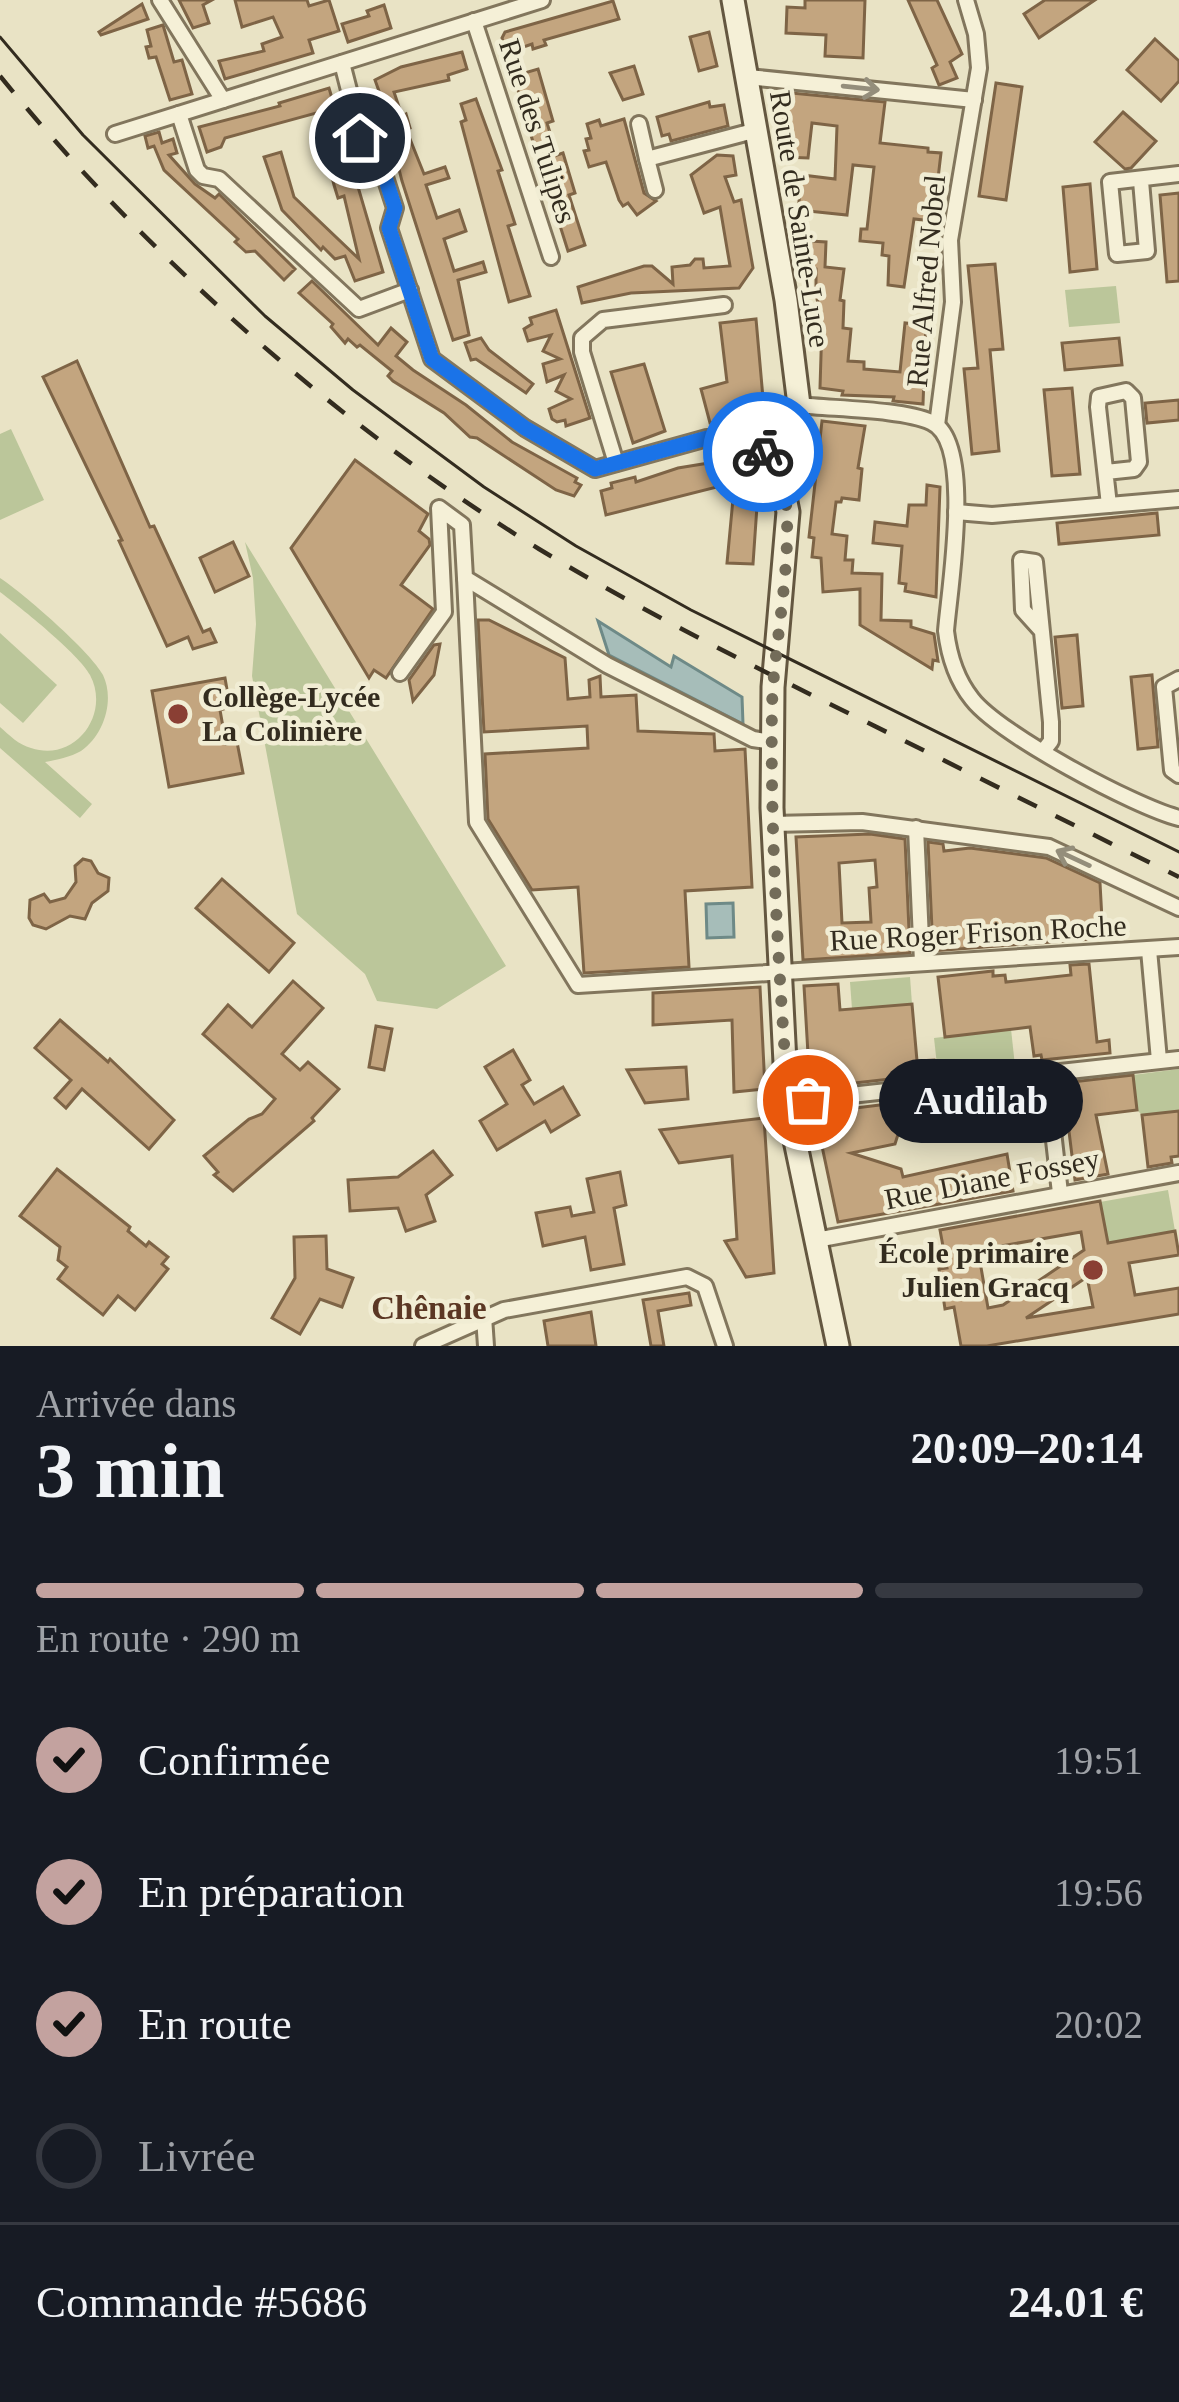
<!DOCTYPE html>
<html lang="fr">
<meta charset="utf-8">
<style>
body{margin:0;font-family:"Times New Roman",serif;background:#242831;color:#f1f3f6;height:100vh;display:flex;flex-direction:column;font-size:45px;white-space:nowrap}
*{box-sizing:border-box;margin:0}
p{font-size:39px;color:#9ea1a6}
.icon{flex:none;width:66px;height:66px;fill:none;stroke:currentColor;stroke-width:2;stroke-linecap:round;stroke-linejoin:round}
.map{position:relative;height:1346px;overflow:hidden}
.details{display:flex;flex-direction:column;background:#171b24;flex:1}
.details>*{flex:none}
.pin{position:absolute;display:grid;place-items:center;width:102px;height:102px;color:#fff;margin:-51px;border:6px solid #fff;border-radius:50%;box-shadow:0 3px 12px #0007}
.courier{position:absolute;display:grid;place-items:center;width:120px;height:120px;margin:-60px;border:9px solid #1a73e8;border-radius:50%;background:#fff;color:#222;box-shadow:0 3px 15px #0007}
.bubble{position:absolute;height:84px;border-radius:42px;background:#171b24;box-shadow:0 6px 30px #0003;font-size:39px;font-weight:700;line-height:84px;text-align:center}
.headline em{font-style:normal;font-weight:700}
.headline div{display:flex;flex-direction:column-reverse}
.headline{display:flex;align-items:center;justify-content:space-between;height:204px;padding:0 36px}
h1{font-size:78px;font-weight:700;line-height:90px}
.bar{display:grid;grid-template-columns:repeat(4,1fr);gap:18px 12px;align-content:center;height:144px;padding:0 36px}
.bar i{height:15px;border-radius:9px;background:#363941}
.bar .selected{background:#c3a29f}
.bar p{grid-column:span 4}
.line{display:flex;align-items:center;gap:30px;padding:0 36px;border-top:3px solid #363941}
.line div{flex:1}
ol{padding:0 36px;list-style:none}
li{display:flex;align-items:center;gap:36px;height:132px}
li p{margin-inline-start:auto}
li .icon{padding:12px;border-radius:50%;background:#c3a29f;color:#111;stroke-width:4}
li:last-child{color:#9ea1a6}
li i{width:66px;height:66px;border:6px solid #363941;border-radius:50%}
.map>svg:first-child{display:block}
.green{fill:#bbc69a}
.water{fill:#a6bdb9;stroke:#6e8a87;stroke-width:3}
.building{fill:#c3a57f;stroke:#7e6446;stroke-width:3;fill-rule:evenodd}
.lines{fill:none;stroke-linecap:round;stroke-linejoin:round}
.street-casing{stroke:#82765d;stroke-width:20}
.secondary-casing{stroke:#645740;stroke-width:27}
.street{stroke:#f5f0d7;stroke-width:14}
.secondary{stroke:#f5f0d7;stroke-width:21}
.tram{stroke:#332c1f;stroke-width:3}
.rail{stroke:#332c1f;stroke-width:4.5;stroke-dasharray:21 21;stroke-linecap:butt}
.oneway{stroke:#948e7b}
.done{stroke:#736c59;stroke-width:12;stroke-dasharray:0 21.6}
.route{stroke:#1a73e8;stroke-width:15}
.poi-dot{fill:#8a3f34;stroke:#f1edd4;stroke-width:4.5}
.labels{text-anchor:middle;stroke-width:9;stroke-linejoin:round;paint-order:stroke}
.street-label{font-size:30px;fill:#332c1f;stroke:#f1edd4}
.poi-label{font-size:30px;font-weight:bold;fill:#332c1f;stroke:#f1edd4;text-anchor:start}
.neighbourhood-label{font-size:33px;font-weight:bold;fill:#5b3724;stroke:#f1edd4}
</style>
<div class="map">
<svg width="1179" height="1346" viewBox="0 0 1179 1346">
<rect width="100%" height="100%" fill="#e9e3c5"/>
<g class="green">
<path d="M1116 286 1120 323 1069 327 1065 290Z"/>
<path d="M11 429 44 500 0 520V434Z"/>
<path d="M245 542 506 966 437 1009 377 1001 365 974 297 914 252 676 256 624 253 578Z"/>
<path d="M0 578C23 593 91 652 103 675 115 700 104 735 81 751 71 757 56 760 45 762L92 804 80 818 0 748V727C9 735 19 745 31 748 75 763 111 714 90 675 79 654 21 608 0 592Z"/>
<path d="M0 633 57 685 23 723 0 703Z"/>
<path d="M910 977 912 1004 852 1009 850 982Z"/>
<path d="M1011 1029 1015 1066 938 1074 934 1038Z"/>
<path d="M1179 1069V1111L1142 1115 1137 1110 1133 1075Z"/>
<path d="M1168 1190 1175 1231 1108 1243 1100 1202Z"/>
</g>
<g class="water">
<path d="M598 621 671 667 674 656 742 697 743 724 609 655Z"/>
<path d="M733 903 734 937 707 938 706 904Z"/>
</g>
<g class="building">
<path d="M179 0H212L203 5 209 23 193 28Z"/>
<path d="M235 0H307L309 6 329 0 339 31 309 40 313 53 225 79 219 61 264 51 262 44 282 37 273 17 242 27Z"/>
<path d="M805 0H865L863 58 825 56 826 35 786 33 787 7 805 8Z"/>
<path d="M908 0H937L962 54 950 62 957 78 939 85 932 68 937 65Z"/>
<path d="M1045 0H1095L1039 38 1024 14Z"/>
<path d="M613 1 619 19 544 40 546 45 533 49 532 44 506 53 502 38 505 32Z"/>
<path d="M142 4 148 19 101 35 99 32Z"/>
<path d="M384 5 391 28 348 42 342 24 369 16 367 11Z"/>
<path d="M163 25 174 62 182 60 192 94 170 100 156 57 149 58 146 47 151 46 147 30Z"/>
<path d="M709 32 717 66 699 71 690 37Z"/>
<path d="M1155 39 1179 61V81L1161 101 1127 70Z"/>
<path d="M462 52 467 69 448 75 449 80 394 92 402 116 406 114 410 128 406 129 424 174 445 167 449 178 426 185 437 218 459 210 466 231 444 239 454 271 483 262 486 272 458 280 469 335 453 340 402 181 390 134 394 133 375 80 401 67Z"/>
<path d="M634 66 643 94 623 100 610 73Z"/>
<path d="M538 69 553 121 547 123 557 155 563 153 575 193 569 195 585 245 568 251 556 213 561 211 541 147 535 149 514 76Z"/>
<path d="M996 83 1022 87 1006 200 979 196Z"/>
<path d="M329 88 383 272 355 281 345 256 335 259 323 247 321 250 282 210 264 157 281 152 294 197 359 259 344 196 338 198 334 185 316 113 225 138 221 147 207 152 199 127 280 106 279 103Z"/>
<path d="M781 92 885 102 880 143 928 148V152L941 153 933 221 914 219 904 287 888 285 889 256 882 255 883 243 860 241 861 229H867L874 167 853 165 847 215 798 210 802 175 835 179 837 126 812 123 808 158 783 157Z"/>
<path d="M476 99 502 170 498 171 515 224 508 226 530 296 509 302 461 122 466 120 461 104Z"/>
<path d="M709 102 710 107 724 105 728 126 671 141 669 134 662 136 657 117Z"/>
<path d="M1123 112 1156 141 1131 168 1125 169 1095 142Z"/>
<path d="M624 119 644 193 656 201 637 215 628 203 623 206 619 200 606 162 589 167 584 151 589 150 586 139 591 138 587 124 599 120 601 126Z"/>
<path d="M159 132 162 143 173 139 177 153 169 155 195 184 215 198 219 194 295 269 284 280 255 251 246 252 235 242 238 239 164 170 154 146 148 148 145 136Z"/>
<path d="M717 155 733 156 736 175 725 177 734 202 741 200 753 268 739 288 631 293 582 303 578 287 644 266H652L673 284 672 267 690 265 695 259H703L704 268 730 266 720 207 704 213 691 175Z"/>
<path d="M1090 184 1097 269 1070 272 1063 187Z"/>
<path d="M1179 193V281L1167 282 1160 195Z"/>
<path d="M810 241 826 242 825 267 844 269 840 300 844 301 843 328 851 329 848 361 864 362V369L900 372 905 323 926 325 923 404 893 401 894 397 842 395 843 391 820 388 822 323 816 294V269L809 268Z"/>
<path d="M995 264 1003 349 990 350 999 451 972 454 964 369 978 368 968 266Z"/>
<path d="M312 281 378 345 391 328 407 342 396 356 413 370 466 405 512 442 577 478 575 482 581 485 574 496 556 490 477 438 470 437 444 413 393 381 388 376 392 371 360 345 357 347 348 339 345 343 331 327 333 324 299 293Z"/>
<path d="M556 310 590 418 566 426 565 420 557 422 552 419 549 409 571 399 556 391 564 375 547 382 543 364 560 359 543 351 551 335 528 341 524 329 532 324 530 318Z"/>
<path d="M756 319 763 398 753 412 710 423 701 389 727 382 720 323Z"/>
<path d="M481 338 489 350 533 384 526 393 476 359 471 360 465 343Z"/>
<path d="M1119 338 1122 365 1065 370 1062 343Z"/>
<path d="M77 361 150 527 154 526 203 632 210 629 216 642 193 649 188 637 167 646 119 541 122 540 43 377Z"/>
<path d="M644 364 665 431 633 443 611 372Z"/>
<path d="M1072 388 1080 474 1052 476 1044 390Z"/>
<path d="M1179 400V420L1147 423 1145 403Z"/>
<path d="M822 421 865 426 858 468 862 469 859 500 842 498 841 502H836L832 534 847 536 845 560H853L852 573 882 574 881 620 911 621V627L934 634 938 661 933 660 932 669 860 625V589L823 592 821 558 812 557 814 538 809 537Z"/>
<path d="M355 460 428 514 419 531 429 539 430 545 401 585 433 609 386 678 374 670 369 678 291 548Z"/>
<path d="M715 462 721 486 606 515 601 491 612 488 611 483 635 477 636 482 678 468Z"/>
<path d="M927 485 940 487 936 597 905 591 906 584 899 583 902 546 873 543 875 522 907 526 909 505H926Z"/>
<path d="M750 495 752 505 757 506 753 564 727 563 733 499Z"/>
<path d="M1157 513 1159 535 1059 544 1057 523Z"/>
<path d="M233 542 249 576 215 592 200 558Z"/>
<path d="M478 620H489L565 658 568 699 590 697 589 680 600 676 601 697 636 695 638 731 714 734 715 751 745 749 752 887 685 891 689 967 584 973 578 887 532 890 488 819 485 754 588 748 587 726 484 732Z"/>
<path d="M1077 635 1083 706 1062 708 1055 637Z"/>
<path d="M440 644 434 675 413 701 409 680 434 645Z"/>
<path d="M1152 675 1158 747 1138 749 1131 677Z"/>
<path d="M225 678 230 707 220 710 226 744 237 742 243 773 169 787 152 691Z"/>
<path d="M870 834 905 839 910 953 803 960 796 837ZM875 860 877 887 869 888 871 922 842 923 839 863Z"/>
<path d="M928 842 943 844 944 851 970 848 1046 858 1100 883 1103 938 933 951Z"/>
<path d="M83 859 91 861 98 873 109 878 108 891 92 903 85 919 70 916 46 929 33 925 29 918 30 900 44 894 50 902 65 898 76 882 75 866Z"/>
<path d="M222 879 294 943 269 972 196 908Z"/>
<path d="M1089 964 1097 1042 1109 1040 1110 1053 1042 1060 1041 1055 1034 1056 1030 1027 945 1037 938 977 993 971V976L1005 975 1006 982 1071 975 1070 965Z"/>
<path d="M293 981 323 1008 282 1054 300 1070 308 1062 339 1089 312 1118 314 1121 233 1191 214 1175 218 1172 204 1156 249 1119 262 1114 275 1099 203 1034 228 1005 252 1027Z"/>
<path d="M838 984 840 1010 912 1004 917 1061 934 1060 935 1074 810 1088 804 986Z"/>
<path d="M760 987 765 1089 734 1092 732 1020 653 1025V993Z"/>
<path d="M60 1020 108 1062 110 1059 174 1120 149 1149 82 1089 66 1108 55 1098 71 1080 35 1048Z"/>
<path d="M376 1026 392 1029 384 1070 369 1067Z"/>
<path d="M513 1050 530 1080 522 1085 534 1104 563 1087 579 1115 551 1132 545 1121 497 1150 480 1121 507 1104 485 1067Z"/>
<path d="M686 1067 688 1099 645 1103 627 1070Z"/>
<path d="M1133 1075 1137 1110 1096 1115 1108 1174 1075 1180 1063 1083Z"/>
<path d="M1001 1090 1004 1113 901 1125 895 1144 851 1153 901 1169 903 1177 1007 1154 1013 1191 838 1222 815 1113Z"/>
<path d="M1179 1111V1156L1171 1157 1172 1163 1148 1167 1142 1115Z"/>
<path d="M764 1118 774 1273 746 1277 725 1241 737 1239 732 1156 679 1163 660 1130Z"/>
<path d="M433 1151 452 1175 426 1195 435 1221 406 1231 398 1208 350 1211 348 1180 398 1177Z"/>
<path d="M57 1169 130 1227 128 1231 146 1246 149 1242 168 1257 162 1264 168 1269 135 1310 118 1296 103 1315 58 1279 67 1267 58 1260 60 1247 20 1216Z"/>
<path d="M620 1172 626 1205 614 1208 624 1264 591 1270 585 1237 543 1246 536 1213 570 1207 572 1216 594 1212 587 1179Z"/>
<path d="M1100 1201 1108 1243 1175 1231 1179 1255 1129 1263 1135 1295 1179 1288V1314L987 1346H961L954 1307 945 1309 939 1269 947 1268 940 1230ZM1081 1232 1084 1250 1003 1305 988 1308 978 1250ZM1087 1277 1093 1307 1026 1318Z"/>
<path d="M326 1236 327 1269 353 1278 342 1307 320 1299 300 1334 272 1318 295 1278 294 1237Z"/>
<path d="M689 1293 691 1305 658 1311 664 1346H651L643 1300Z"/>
<path d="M591 1312 596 1346H548L544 1321Z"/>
</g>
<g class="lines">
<defs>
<g id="street">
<path d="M160 0 223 100"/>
<path d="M474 21 551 257"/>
<path d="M342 63 368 164 384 174 395 208 389 228 432 359 525 428 595 469 707 438 732 441 763 452"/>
<path d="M748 77 974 100"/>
<path d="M179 114 197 170 203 176 219 179 359 309 410 290"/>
<path d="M639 124 647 159"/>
<path d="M115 134 542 0"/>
<path d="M1141 181 1147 251 1117 254 1110 182 1179 174"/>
<path d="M655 190 647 159 757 130"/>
<path d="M799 405C833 409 902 409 931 422 975 441 949 590 946 631 949 656 956 679 972 699 999 734 1135 807 1179 818"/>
<path d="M937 425 953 302 950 240 979 68 976 34 966 0"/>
<path d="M616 463 582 352V338L603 320 724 305"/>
<path d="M1106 472 1134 469 1139 462 1133 398 1126 391 1099 397 1098 407 1109 505"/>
<path d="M956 512 992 515 1179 499"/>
<path d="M465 578 477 822 578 985 1179 947"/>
<path d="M1041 630 1023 610 1021 560 1035 562 1051 722V741L1044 750"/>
<path d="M400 673 444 612 439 508 462 525 465 578 607 665 753 739 772 742"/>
<path d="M1179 679 1164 687 1172 770 1179 775"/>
<path d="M772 824 862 822 1049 847 1179 908"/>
<path d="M916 828 922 962"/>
<path d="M1149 950 1159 1060"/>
<path d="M1046 1070 1060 1193"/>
<path d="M787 1102 1179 1059"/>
<path d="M816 1240 1179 1173"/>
<path d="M484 1317 486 1346"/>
<path d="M423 1346 504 1310 687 1277 705 1286 725 1346"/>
</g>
<g id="secondary">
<path d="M733 0 786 300 799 405 781 443"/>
<circle cx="775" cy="455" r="13"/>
<path d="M779 467 788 512 773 687 772 808 787 1102 838 1346"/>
</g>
</defs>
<use href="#street" class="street-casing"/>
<use href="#secondary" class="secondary-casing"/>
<use href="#street" class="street"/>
<use href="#secondary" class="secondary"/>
<path class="tram" d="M0 37 83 135 265 316 353 390 484 487 576 546 691 610 1179 852"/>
<path class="rail" d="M0 76C147 257 340 427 539 549 638 609 741 660 844 711 956 766 1067 822 1179 877"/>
</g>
<defs><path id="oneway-shaft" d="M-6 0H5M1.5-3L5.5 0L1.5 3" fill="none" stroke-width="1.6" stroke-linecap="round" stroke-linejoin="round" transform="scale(3)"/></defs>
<g class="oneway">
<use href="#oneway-shaft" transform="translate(861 88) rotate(6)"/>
<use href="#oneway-shaft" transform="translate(1073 858) rotate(-155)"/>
</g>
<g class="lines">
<path class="done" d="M763 452 768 466 779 467C800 532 774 635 772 706 770 838 779 970 788 1102L808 1100"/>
<path class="route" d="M360 138 368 164 384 174 395 208 389 228 432 359 525 428 595 469 707 438 732 441 763 452"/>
</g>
<g class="poi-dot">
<circle cx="178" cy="714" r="12"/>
<circle cx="1093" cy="1270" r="12"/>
</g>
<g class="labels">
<g class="street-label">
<text transform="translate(538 131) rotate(72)" y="10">Rue des Tulipes</text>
<text transform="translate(800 219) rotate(81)" y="10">Route de Sainte-Luce</text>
<text transform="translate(926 281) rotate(-85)" y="10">Rue Alfred Nobel</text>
<text transform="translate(978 933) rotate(-3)" y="10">Rue Roger Frison Roche</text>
<text transform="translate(992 1179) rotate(-11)" y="10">Rue Diane Fossey</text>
</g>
<g class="poi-label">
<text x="202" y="707">Collège-Lycée<tspan x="202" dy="34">La Colinière</tspan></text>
<text x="1069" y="1263" text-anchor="end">École primaire<tspan x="1069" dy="34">Julien Gracq</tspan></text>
</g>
<g class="neighbourhood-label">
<text x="429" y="1319">Chênaie</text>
</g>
</g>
</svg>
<div class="pin" style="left:808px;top:1100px;background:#ea580c"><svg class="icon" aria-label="bag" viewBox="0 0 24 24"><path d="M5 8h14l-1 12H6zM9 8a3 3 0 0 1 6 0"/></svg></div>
<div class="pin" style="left:360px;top:138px;background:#1f2937"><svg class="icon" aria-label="home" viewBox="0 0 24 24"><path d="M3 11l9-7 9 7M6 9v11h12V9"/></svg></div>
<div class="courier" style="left:763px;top:452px"><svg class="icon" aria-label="bike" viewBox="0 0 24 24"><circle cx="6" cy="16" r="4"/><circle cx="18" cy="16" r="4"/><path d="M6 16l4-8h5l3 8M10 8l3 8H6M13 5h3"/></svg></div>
<div class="bubble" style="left:879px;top:1059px;width:204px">Audilab</div>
</div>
<section class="details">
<div class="headline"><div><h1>3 min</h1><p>Arrivée dans</p></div><em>20:09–20:14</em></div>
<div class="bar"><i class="selected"></i><i class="selected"></i><i class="selected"></i><i></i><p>En route · 290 m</p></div>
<ol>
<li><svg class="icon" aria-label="check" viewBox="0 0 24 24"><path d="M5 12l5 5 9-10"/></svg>Confirmée<p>19:51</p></li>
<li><svg class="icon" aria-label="check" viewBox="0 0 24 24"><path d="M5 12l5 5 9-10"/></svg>En préparation<p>19:56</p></li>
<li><svg class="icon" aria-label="check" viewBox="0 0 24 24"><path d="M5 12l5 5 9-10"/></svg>En route<p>20:02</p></li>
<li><i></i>Livrée</li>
</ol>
<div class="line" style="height:156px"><div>Commande #5686</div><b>24.01 €</b></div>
</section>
